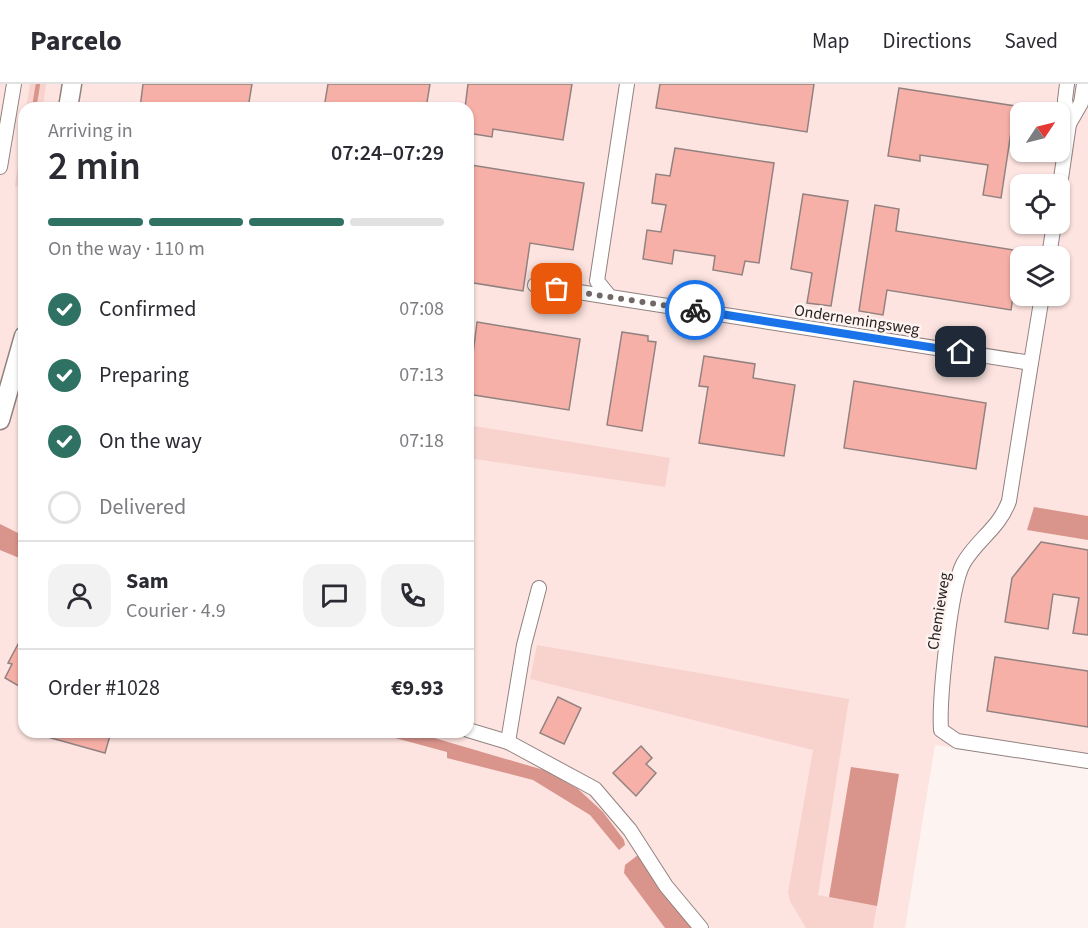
<!DOCTYPE html>
<meta charset="utf-8">
<style>
body{margin:0;font-family:"Source Sans 3",sans-serif;background:#f2f2f3;color:#2b2b33;height:100vh;display:flex;flex-direction:column;font-size:22px;white-space:nowrap}
*{box-sizing:border-box;margin:0}
p{font-size:20px;color:#7c7c81}
.icon{flex:none;width:33px;height:33px;fill:none;stroke:currentColor;stroke-width:2;stroke-linecap:round;stroke-linejoin:round}
.map{position:relative;flex:1;overflow:hidden}
.sheet{position:absolute;left:18px;top:18px;width:456px;height:636px;display:flex;flex-direction:column;background:#fff;border-radius:18px;box-shadow:0 2px 4px #0004}
.sheet>*{flex:none}
.needle{width:39px;rotate:55deg}
.fabs{position:absolute;left:1010px;top:18px;display:grid;gap:12px}
.fabs a{display:grid;place-items:center;width:60px;height:60px;border-radius:12px;background:#fff;box-shadow:0 2px 4px #0004;font-size:30px}
.pin{position:absolute;display:grid;place-items:center;width:51px;height:51px;color:#fff;margin:-26px;border-radius:12px;box-shadow:0 3px 9px #0006}
.courier{position:absolute;display:grid;place-items:center;width:60px;height:60px;margin:-30px;border:4px solid #1a73e8;border-radius:50%;background:#fff;color:#222;box-shadow:0 2px 8px #0007}
.summary em{font-style:normal;font-weight:600}
.summary div{display:flex;flex-direction:column-reverse}
.summary{display:flex;align-items:center;justify-content:space-between;height:102px;padding:0 30px}
h1{font-size:39px;font-weight:600;line-height:45px}
.bar{display:grid;grid-template-columns:repeat(4,1fr);gap:9px 6px;align-content:center;height:72px;padding:0 30px}
.bar i{height:8px;border-radius:4px;background:#e1e1e2}
.bar .on{background:#2f7264}
.bar p{grid-column:span 4}
.line{display:flex;align-items:center;gap:15px;padding:0 30px;border-top:2px solid #e1e1e2}
.line div{flex:1}
.round{display:grid;place-items:center;flex:none;width:63px;height:63px;border-radius:18px;background:#f2f2f3}
ol{padding:0 30px;list-style:none}
li{display:flex;align-items:center;gap:18px;height:66px}
li p{margin-inline-start:auto}
li .icon{padding:6px;border-radius:50%;background:#2f7264;color:#fff;stroke-width:4}
li:last-child{color:#7c7c81}
li i{width:33px;height:33px;border:3px solid #e1e1e2;border-radius:50%}
header{display:flex;align-items:center;gap:36px;box-sizing:border-box;height:84px;padding:0 30px;background:#fff;border-bottom:2px solid #e1e1e2}
header strong{font-size:28px}
nav{display:flex;gap:33px;margin-inline-start:auto;font-size:21px}
.map>svg:first-child{display:block}
.built{fill:#fde4e0;fill-rule:evenodd}
.green{fill:#f8d3ce}
.water{fill:#d9948b}
.lines{fill:none;stroke-linecap:round;stroke-linejoin:round}
.stream{stroke:#d9948b;stroke-width:4.5}
.building{fill:#f7b0a7;stroke:#918280;stroke-width:1.5}
.street-casing{stroke:#918280;stroke-width:16}
.secondary-casing{stroke:#918280;stroke-width:21}
.street{stroke:#fff;stroke-width:14}
.secondary{stroke:#fff;stroke-width:18}
.done{stroke:#706967;stroke-width:6;stroke-dasharray:0 10.8}
.route{stroke:#1a73e8;stroke-width:8}
.labels{text-anchor:middle;stroke-width:5;stroke-linejoin:round;paint-order:stroke}
.street-label{font-size:16px;fill:#241e1d;stroke:#fdf3f1}
</style>
<header>
<strong>Parcelo</strong>
<nav><a>Map</a><a>Directions</a><a>Saved</a></nav>
</header>
<div class="map">
<svg width="1088" height="844" viewBox="0 0 1088 844">
<rect width="100%" height="100%" fill="#fdf3f1"/>
<path class="built" d="M0 0H1088V683L935 661 905 844H0ZM24 24H468V648H24ZM1020 28H1059V68H1020ZM1020 100H1059V140H1020ZM1020 172H1059V212H1020Z"/>
<g class="green">
<path d="M30 0H46L43 24H26Z"/>
<path d="M24 40V103L15 102Z"/>
<path d="M468 341 670 374 665 403 468 374Z"/>
<path d="M537 561 849 615 818 811 877 822 873 844H806L790 817 788 808 813 666 530 595Z"/>
</g>
<g class="water">
<path d="M1034 423 1088 432V456L1027 446Z"/>
<path d="M0 440 24 452V476L0 466Z"/>
<path d="M373 648H414L547 687 578 705 603 728 624 756 625 761 619 766 590 731 533 696 447 674V668Z"/>
<path d="M851 683 899 690 877 822 829 813Z"/>
<path d="M638 771 643 777 694 844H665L624 789 625 781Z"/>
</g>
<g class="lines">
<g class="stream">
<path d="M34 24 38 0"/>
<path d="M23 100 24 90"/>
</g>
</g>
<g class="building">
<path d="M143 0H252L248 24H140Z"/>
<path d="M328 0H430L426 24H324Z"/>
<path d="M468 0H572L563 56 493 45 492 53 468 49V24H465Z"/>
<path d="M660 0H814L807 48 656 24Z"/>
<path d="M899 4 1015 22 1001 114 983 111 988 81 920 71V77L888 72Z"/>
<path d="M675 64 774 79 759 179 745 177 742 191 713 186 715 172 674 166 672 180 643 175 647 146 661 148 666 121 652 119 656 90 670 92Z"/>
<path d="M471 81 584 99 573 166 530 159 523 207 468 198V97Z"/>
<path d="M803 110 848 117 831 222 807 219 812 189 791 185Z"/>
<path d="M875 121 899 125 896 147 1020 167 1011 226 887 206 883 231 859 227Z"/>
<path d="M477 238 580 255 569 326 468 310Z"/>
<path d="M622 248 648 252V257L656 258 642 347 607 341Z"/>
<path d="M704 272 755 280 753 294 795 301 784 372 699 359 708 303 699 302Z"/>
<path d="M854 297 986 319 976 385 844 364Z"/>
<path d="M1041 458 1088 466V551L1073 549 1079 514 1053 510 1048 545 1005 538 1012 494Z"/>
<path d="M24 549V605L5 594 12 580 8 579Z"/>
<path d="M995 573 1088 587V643L987 627Z"/>
<path d="M558 613 581 624 564 660 540 649Z"/>
<path d="M45 648H111L105 669 44 652Z"/>
<path d="M641 662 652 674 646 680 656 689 636 712 613 689Z"/>
</g>
<g class="lines">
<defs>
<g id="street">
<path d="M627 0 597 197 610 213 1031 279 1042 212"/>
<path d="M1069 40 1081 19 1084 0"/>
<path d="M0 83 14 0"/>
<path d="M1059 108 1069 40 1065 16 1067 0"/>
<path d="M1049 172 1054 140"/>
<path d="M535 201 610 213"/>
<path d="M1031 279 1009 417C999 445 976 456 963 480 950 505 939 616 941 646L957 657 1088 677"/>
<path d="M468 646 508 658 595 705 630 746 666 802 701 844"/>
<path d="M508 658 524 561 539 504"/>
</g>
<g id="secondary">
<path d="M68 24 72 0"/>
<path d="M0 336 24 252"/>
</g>
</defs>
<use href="#street" class="street-casing"/>
<use href="#secondary" class="secondary-casing"/>
<use href="#street" class="street"/>
<use href="#secondary" class="secondary"/>
</g>
<g class="lines">
<path class="done" d="M557 205 695 226"/>
<path class="route" d="M695 226 961 268"/>
</g>
<g class="labels">
<g class="street-label">
<text transform="translate(857 235) rotate(9)" y="6">Ondernemingsweg</text>
<text transform="translate(938 527) rotate(-81)" y="6">Chemieweg</text>
</g>
</g>
</svg>
<div class="fabs">
<a><svg class="needle" viewBox="-14 -14 28 28"><path d="M0-13l5 13h-10z" fill="#e53935"/><path d="M0 13l5-13h-10z" fill="#7c7c81"/></svg></a>
<a><svg class="icon" aria-label="locate" viewBox="0 0 24 24"><circle cx="12" cy="12" r="6"/><path d="M12 2v4M12 18v4M2 12h4M18 12h4"/></svg></a>
<a><svg class="icon" aria-label="layers" viewBox="0 0 24 24"><path d="M12 4l9 5-9 5-9-5zM3 14l9 5 9-5"/></svg></a>
</div>
<div class="pin" style="left:557px;top:205px;background:#ea580c"><svg class="icon" aria-label="bag" viewBox="0 0 24 24"><path d="M5 8h14l-1 12H6zM9 8a3 3 0 0 1 6 0"/></svg></div>
<div class="pin" style="left:961px;top:268px;background:#1f2937"><svg class="icon" aria-label="home" viewBox="0 0 24 24"><path d="M3 11l9-7 9 7M6 9v11h12V9"/></svg></div>
<div class="courier" style="left:695px;top:226px"><svg class="icon" aria-label="bike" viewBox="0 0 24 24"><circle cx="6" cy="16" r="4"/><circle cx="18" cy="16" r="4"/><path d="M6 16l4-8h5l3 8M10 8l3 8H6M13 5h3"/></svg></div>
<section class="sheet">
<div class="summary"><div><h1>2 min</h1><p>Arriving in</p></div><em>07:24–07:29</em></div>
<div class="bar"><i class="on"></i><i class="on"></i><i class="on"></i><i></i><p>On the way · 110 m</p></div>
<ol>
<li><svg class="icon" aria-label="check" viewBox="0 0 24 24"><path d="M5 12l5 5 9-10"/></svg>Confirmed<p>07:08</p></li>
<li><svg class="icon" aria-label="check" viewBox="0 0 24 24"><path d="M5 12l5 5 9-10"/></svg>Preparing<p>07:13</p></li>
<li><svg class="icon" aria-label="check" viewBox="0 0 24 24"><path d="M5 12l5 5 9-10"/></svg>On the way<p>07:18</p></li>
<li><i></i>Delivered</li>
</ol>
<div class="line" style="height:108px"><a class="round"><svg class="icon" aria-label="person" viewBox="0 0 24 24"><circle cx="12" cy="8" r="4"/><path d="M4 21q1-7 8-7t8 7"/></svg></a><div><b>Sam</b><p>Courier · 4.9</p></div><a class="round"><svg class="icon" aria-label="chat" viewBox="0 0 24 24"><path d="M4 5h16v11H9l-5 4z"/></svg></a><a class="round"><svg class="icon" aria-label="phone" viewBox="0 0 24 24"><path d="M5 4h4l2 5-3 2q2 4 5 5l2-3 5 2v4C11 20 4 13 5 4z"/></svg></a></div>
<div class="line" style="height:78px"><div>Order #1028</div><b>€9.93</b></div>
</section>
</div>
